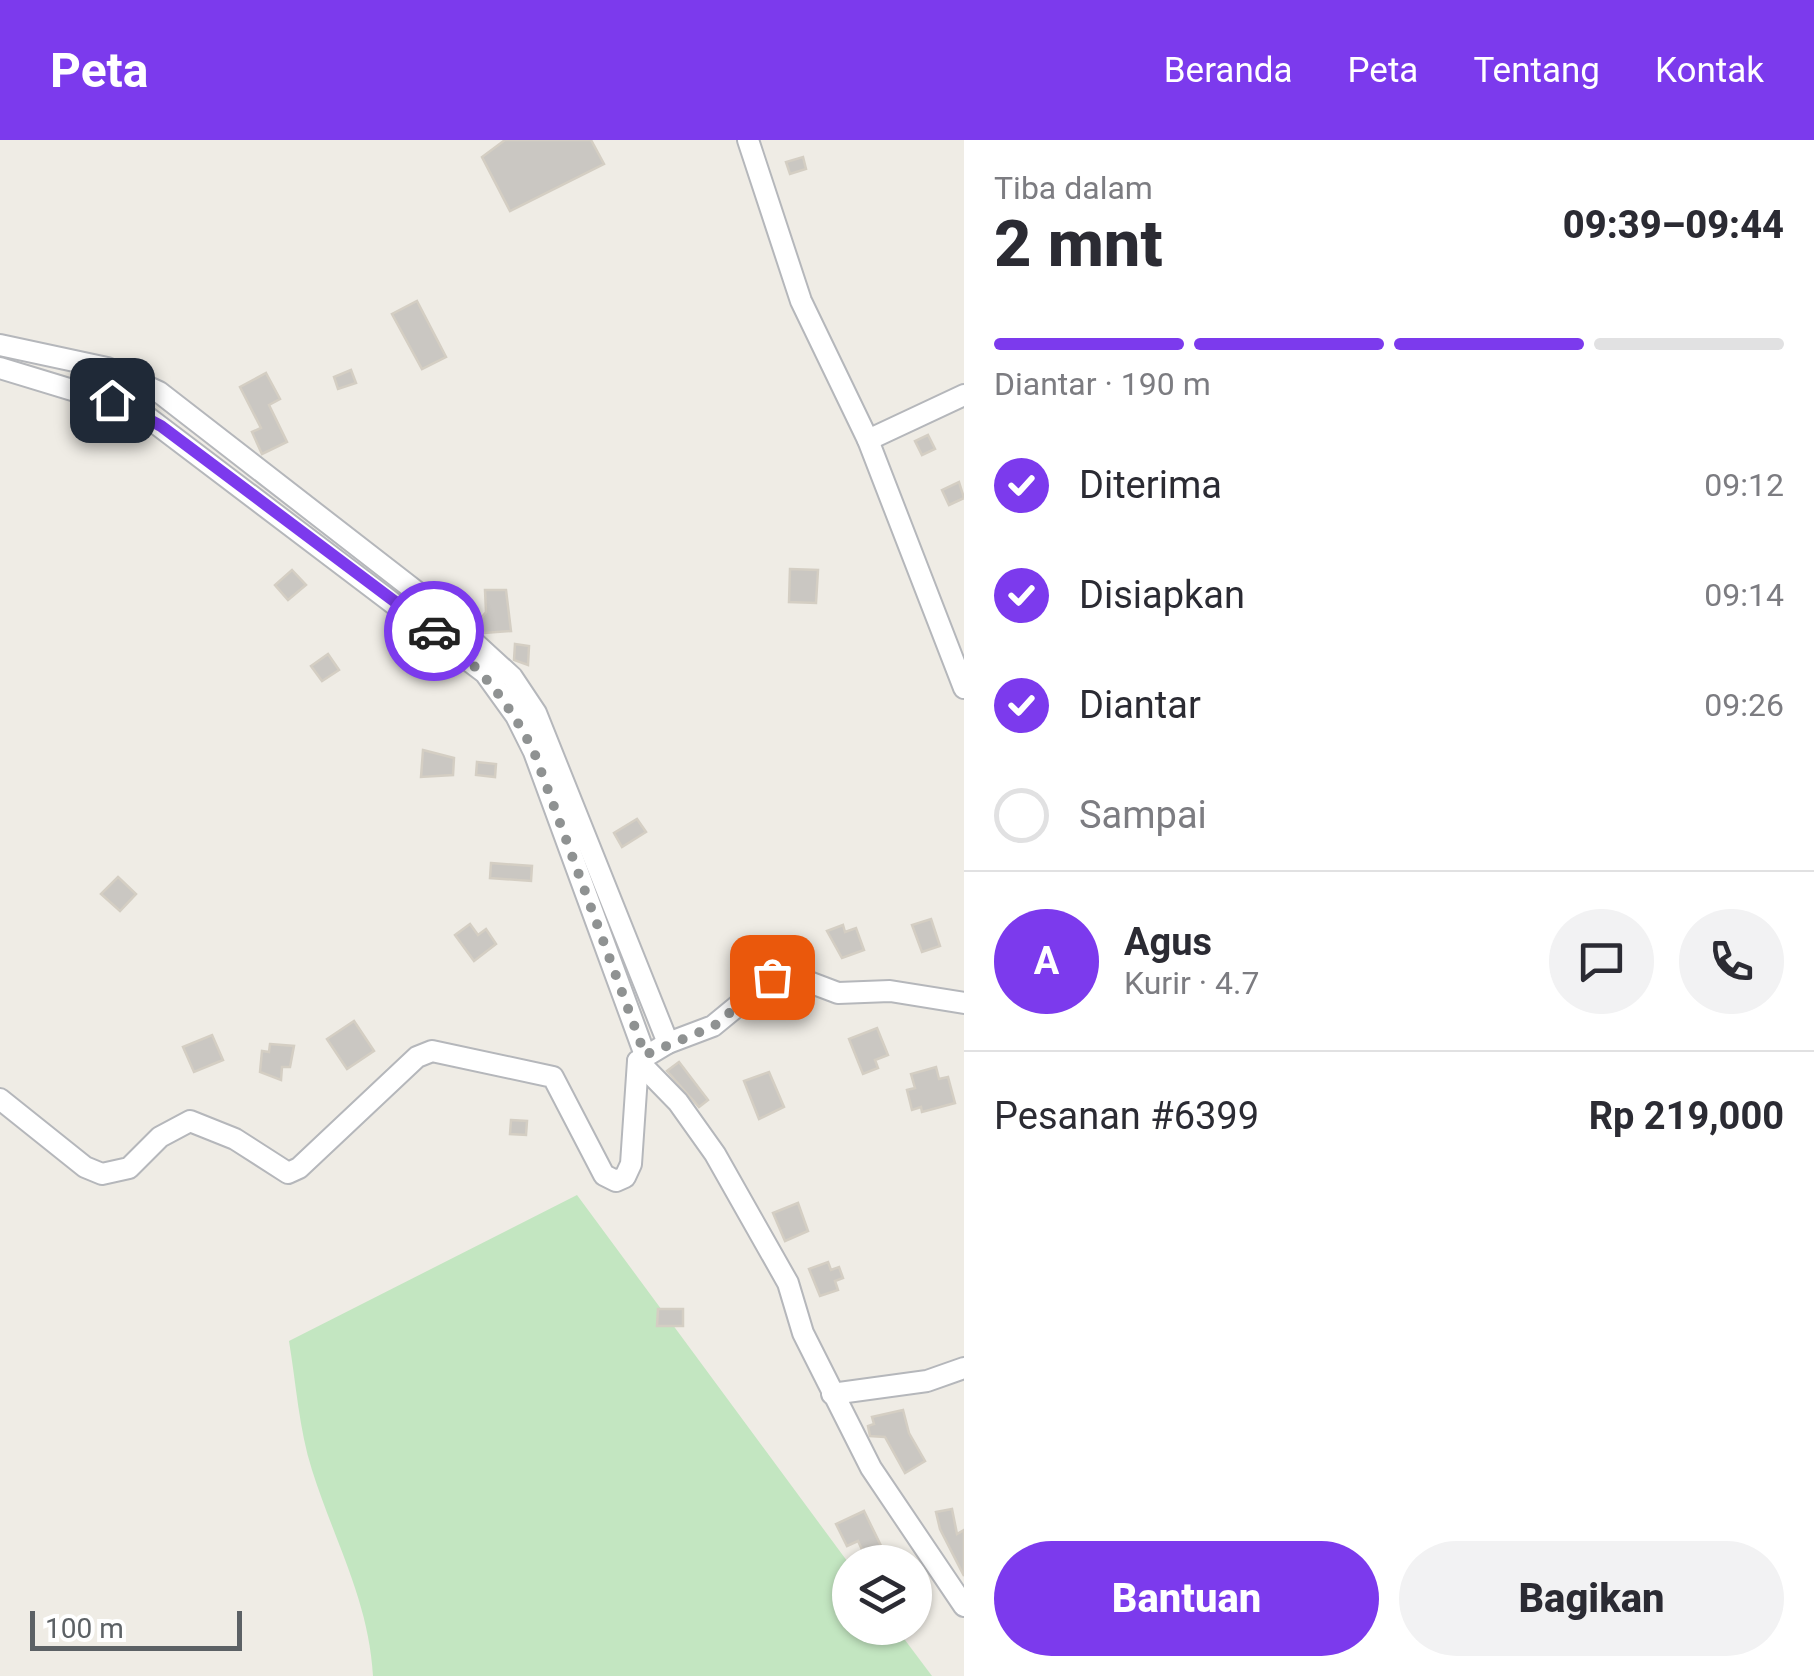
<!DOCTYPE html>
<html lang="id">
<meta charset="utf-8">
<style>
body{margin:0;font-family:Roboto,sans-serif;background:#f2f2f3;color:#2b2b33;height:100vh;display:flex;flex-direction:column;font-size:38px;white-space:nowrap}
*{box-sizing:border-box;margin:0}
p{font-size:32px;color:#7c7c81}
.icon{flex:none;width:55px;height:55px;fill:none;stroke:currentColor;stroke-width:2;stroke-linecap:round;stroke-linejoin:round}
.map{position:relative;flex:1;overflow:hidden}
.sheet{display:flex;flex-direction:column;background:#fff;width:850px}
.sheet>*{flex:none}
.buttons{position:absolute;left:832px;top:1405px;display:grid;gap:20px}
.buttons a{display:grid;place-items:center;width:100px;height:100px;border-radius:50%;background:#fff;box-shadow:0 2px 8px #0004;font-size:50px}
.scale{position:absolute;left:30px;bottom:25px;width:212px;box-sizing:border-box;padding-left:10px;border:5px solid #5c6165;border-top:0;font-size:28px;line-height:35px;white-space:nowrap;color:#5c6165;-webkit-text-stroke:8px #fff;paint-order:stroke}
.pin{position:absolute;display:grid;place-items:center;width:85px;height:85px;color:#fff;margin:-42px;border-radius:20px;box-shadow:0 5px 15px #0006}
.courier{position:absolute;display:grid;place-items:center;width:100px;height:100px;margin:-50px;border:8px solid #7c3aed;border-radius:50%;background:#fff;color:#222;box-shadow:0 2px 12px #0007}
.head em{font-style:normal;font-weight:800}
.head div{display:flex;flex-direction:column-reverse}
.head{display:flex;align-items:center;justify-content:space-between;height:170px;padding:0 30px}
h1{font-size:65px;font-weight:800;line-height:75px}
.bar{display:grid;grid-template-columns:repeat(4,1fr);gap:15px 10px;align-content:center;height:120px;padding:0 30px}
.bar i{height:12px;border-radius:8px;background:#e1e1e2}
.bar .current{background:#7c3aed}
.bar p{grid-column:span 4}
.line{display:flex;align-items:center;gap:25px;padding:0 30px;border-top:2px solid #e1e1e2}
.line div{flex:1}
.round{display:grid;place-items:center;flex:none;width:105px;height:105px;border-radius:52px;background:#f2f2f3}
ol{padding:0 30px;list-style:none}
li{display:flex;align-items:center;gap:30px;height:110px}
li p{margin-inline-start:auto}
li .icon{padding:10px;border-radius:50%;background:#7c3aed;color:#fff;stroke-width:4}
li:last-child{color:#7c7c81}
li i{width:55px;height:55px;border:5px solid #e1e1e2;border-radius:50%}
.button{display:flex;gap:20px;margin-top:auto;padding:20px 30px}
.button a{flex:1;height:115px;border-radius:60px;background:#7c3aed;color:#fff;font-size:40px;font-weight:800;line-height:115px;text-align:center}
.button a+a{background:#f2f2f3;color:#2b2b33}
header{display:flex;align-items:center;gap:60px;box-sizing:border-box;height:140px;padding:0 50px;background:#7c3aed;color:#fff}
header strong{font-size:48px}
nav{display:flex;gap:55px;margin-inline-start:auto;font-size:35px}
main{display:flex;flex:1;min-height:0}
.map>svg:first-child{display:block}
.green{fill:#c3e6c1}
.building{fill:#cac7c2;stroke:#d4cec3;stroke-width:2.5}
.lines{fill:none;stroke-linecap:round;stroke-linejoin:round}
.minor-casing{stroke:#b5b7bb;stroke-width:24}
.minor{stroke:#fff;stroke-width:20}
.done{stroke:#8f9292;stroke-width:10;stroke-dasharray:0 18}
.route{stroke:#7c3aed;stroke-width:12}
</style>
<header>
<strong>Peta</strong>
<nav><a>Beranda</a><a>Peta</a><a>Tentang</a><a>Kontak</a></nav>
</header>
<main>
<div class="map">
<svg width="964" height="1536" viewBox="0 0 964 1536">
<rect width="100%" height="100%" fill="#efece5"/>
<path class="green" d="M577 1055 850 1425V1488H896L932 1536H373C369 1461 334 1400 312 1330 299 1289 296 1243 289 1201Z"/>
<g class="building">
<path d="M505 0H591L604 24 510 71 482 17Z"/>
<path d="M803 17 806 29 790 34 786 22Z"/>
<path d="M417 161 446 217 422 229 392 174Z"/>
<path d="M351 230 356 243 338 249 334 237Z"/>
<path d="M266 233 280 259 269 265 287 302 262 314 252 292 261 288 240 247Z"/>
<path d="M928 295 935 309 922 315 915 301Z"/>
<path d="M959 342 964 358 949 365 942 350Z"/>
<path d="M790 429 818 430 816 463 789 462Z"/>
<path d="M292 430 306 445 288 460 275 445Z"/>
<path d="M485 450H506L511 491 484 493 476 485 486 472Z"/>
<path d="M515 504 529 506 528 525 514 520Z"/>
<path d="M328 514 339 530 322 541 311 526Z"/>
<path d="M423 610 454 618 453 635 421 637Z"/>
<path d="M477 622 496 624 495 637 476 635Z"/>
<path d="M637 679 646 692 622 707 614 693Z"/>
<path d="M491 723 532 726 531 741 490 738Z"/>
<path d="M118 737 136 754 120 771 101 754Z"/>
<path d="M931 779 940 806 922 812 912 785Z"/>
<path d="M470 784 478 795 486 789 496 804 474 821 455 795Z"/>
<path d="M843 785 845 792 856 788 864 810 842 818 827 791Z"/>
<path d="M354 881 374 911 347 929 327 899Z"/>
<path d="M877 888 888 915 875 920 878 928 863 934 849 899Z"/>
<path d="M212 895 223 920 194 932 183 907Z"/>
<path d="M270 904 294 906 290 927H282L281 940 260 932 262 911 269 912Z"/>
<path d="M679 922 708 960 699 967 667 931Z"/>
<path d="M936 927 939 939 948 937 955 963 922 972 921 967 912 970 907 950 915 948 911 934Z"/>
<path d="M769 932 784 967 759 979 744 941Z"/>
<path d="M511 980 527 981 526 995 510 994Z"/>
<path d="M798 1063 808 1091 785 1101 773 1073Z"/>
<path d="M828 1122 831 1130 839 1127 843 1138 835 1141 838 1150 820 1156 809 1129Z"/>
<path d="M658 1169H683V1186H657Z"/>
<path d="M903 1270 909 1293 925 1321 905 1333 885 1297 870 1296 868 1286 874 1284 872 1277Z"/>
<path d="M952 1369 957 1394 964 1390V1436L940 1389 936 1372Z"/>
<path d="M864 1371 883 1410 866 1418 858 1401 847 1406 836 1384Z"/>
</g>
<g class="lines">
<defs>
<g id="minor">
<path d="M748 0 801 161 868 300 964 548"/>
<path d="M0 205 107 228 159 252 431 463 512 537 536 573 668 903"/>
<path d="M0 228 138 270 485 533 516 576 534 612 645 915"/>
<path d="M868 300 964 255"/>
<path d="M638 921 678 962 715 1014 788 1143 803 1193 871 1328 964 1466"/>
<path d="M0 959 85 1027 102 1034 129 1028 160 997 190 981 235 999 288 1033 299 1028 417 917 432 911 553 937 604 1035 616 1041 625 1037 631 1024 638 921 668 903 713 886 780 831 838 853 890 851 964 863"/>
<path d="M832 1254 927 1241 964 1228"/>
</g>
</defs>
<use href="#minor" class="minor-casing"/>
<use href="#minor" class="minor"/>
</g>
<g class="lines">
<path class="done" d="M434 491C480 526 508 561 534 612L645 915 714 886 772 837"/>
<path class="route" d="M112 260 161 286 434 491"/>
</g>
</svg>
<div class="buttons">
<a><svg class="icon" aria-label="layers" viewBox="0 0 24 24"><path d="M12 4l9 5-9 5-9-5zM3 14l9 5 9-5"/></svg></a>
</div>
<div class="scale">100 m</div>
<div class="pin" style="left:772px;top:837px;background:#ea580c"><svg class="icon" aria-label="bag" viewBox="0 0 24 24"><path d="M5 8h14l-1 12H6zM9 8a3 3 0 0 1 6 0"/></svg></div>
<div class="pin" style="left:112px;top:260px;background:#1f2937"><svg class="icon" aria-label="home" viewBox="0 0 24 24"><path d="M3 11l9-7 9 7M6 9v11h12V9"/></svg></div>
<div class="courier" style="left:434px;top:491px"><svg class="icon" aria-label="car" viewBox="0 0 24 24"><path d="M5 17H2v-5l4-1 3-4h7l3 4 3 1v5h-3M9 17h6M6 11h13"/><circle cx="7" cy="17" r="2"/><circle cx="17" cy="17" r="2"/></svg></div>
</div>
<section class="sheet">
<div class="head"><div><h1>2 mnt</h1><p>Tiba dalam</p></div><em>09:39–09:44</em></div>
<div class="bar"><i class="current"></i><i class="current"></i><i class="current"></i><i></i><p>Diantar · 190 m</p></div>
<ol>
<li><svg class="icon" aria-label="check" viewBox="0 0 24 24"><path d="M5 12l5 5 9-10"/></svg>Diterima<p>09:12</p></li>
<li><svg class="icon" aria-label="check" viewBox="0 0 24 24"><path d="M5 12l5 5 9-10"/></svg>Disiapkan<p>09:14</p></li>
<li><svg class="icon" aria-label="check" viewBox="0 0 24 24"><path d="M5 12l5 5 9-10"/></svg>Diantar<p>09:26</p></li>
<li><i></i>Sampai</li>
</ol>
<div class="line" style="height:180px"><b class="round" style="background:#7c3aed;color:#fff">A</b><div><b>Agus</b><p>Kurir · 4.7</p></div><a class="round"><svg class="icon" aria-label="chat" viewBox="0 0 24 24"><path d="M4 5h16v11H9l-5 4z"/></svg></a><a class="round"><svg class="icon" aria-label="phone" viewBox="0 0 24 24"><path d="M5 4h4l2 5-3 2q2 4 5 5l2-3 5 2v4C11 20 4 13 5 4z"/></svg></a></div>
<div class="line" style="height:130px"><div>Pesanan #6399</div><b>Rp 219,000</b></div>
<div class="button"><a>Bantuan</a><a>Bagikan</a></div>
</section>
</main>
